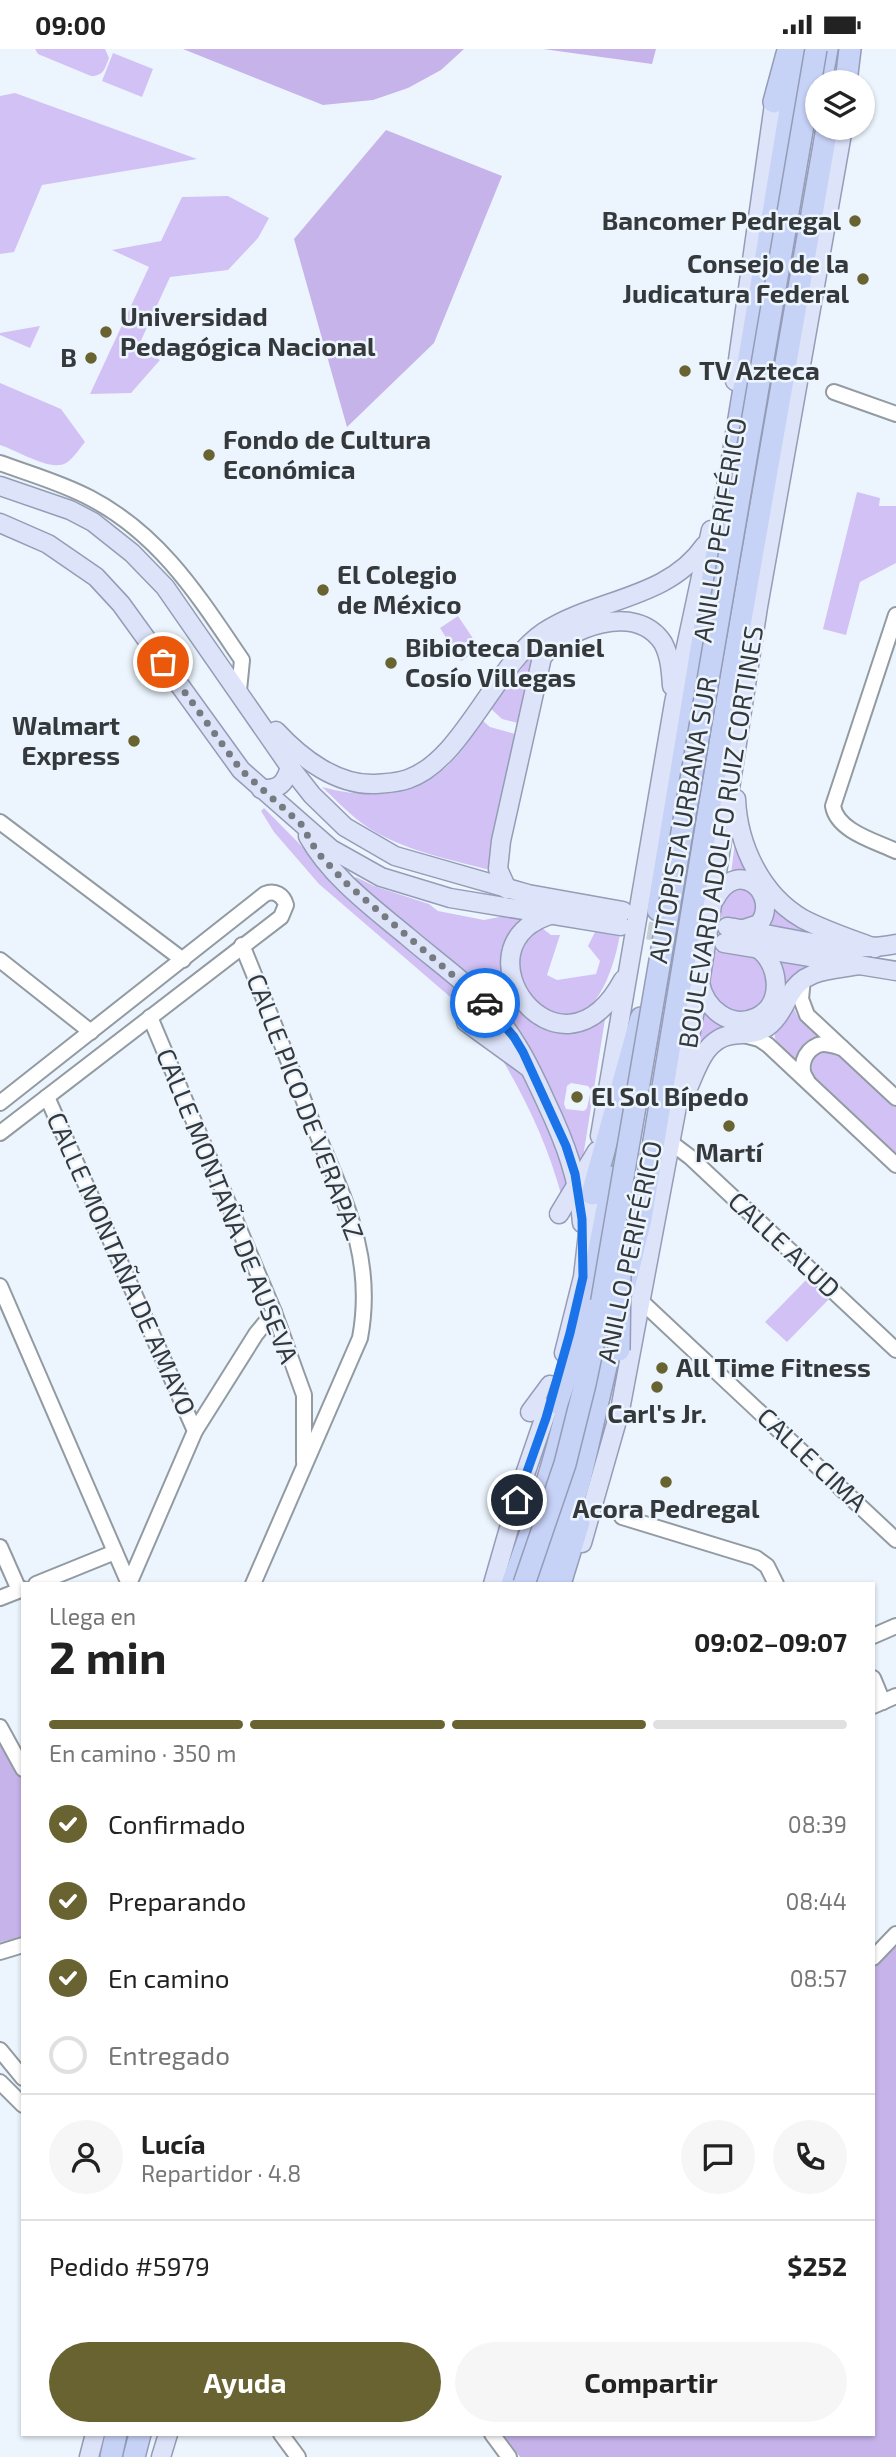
<!DOCTYPE html>
<html lang="es">
<meta charset="utf-8">
<style>
body{margin:0;font-family:"Exo 2",sans-serif;background:#f6f6f6;color:#222;height:100vh;display:flex;flex-direction:column;font-size:26px;white-space:nowrap}
*{box-sizing:border-box;margin:0}
p{font-size:23px;color:#767676}
.icon{flex:none;width:38px;height:38px;fill:none;stroke:currentColor;stroke-width:2;stroke-linecap:round;stroke-linejoin:round}
.map{position:relative;flex:1;overflow:hidden}
.sheet{position:absolute;left:21px;top:1533px;width:854px;height:854px;display:flex;flex-direction:column;background:#fff;border-radius:0px;box-shadow:0 2px 5px #0004}
.sheet>*{flex:none}
.controls{position:absolute;left:805px;top:21px;display:grid;gap:14px}
.controls a{display:grid;place-items:center;width:70px;height:70px;border-radius:50%;background:#fff;box-shadow:0 2px 5px #0004;font-size:35px}
.pin{position:absolute;display:grid;place-items:center;width:60px;height:60px;color:#fff;margin:-30px;border:4px solid #fff;border-radius:50%;box-shadow:0 2px 7px #0007}
.courier{position:absolute;display:grid;place-items:center;width:70px;height:70px;margin:-35px;border:5px solid #1a73e8;border-radius:50%;background:#fff;color:#222;box-shadow:0 2px 9px #0007}
.head em{font-style:normal;font-weight:700}
.head div{display:flex;flex-direction:column-reverse}
.head{display:flex;align-items:center;justify-content:space-between;height:119px;padding:0 28px}
h1{font-size:46px;font-weight:700;line-height:52px}
.bar{display:grid;grid-template-columns:repeat(4,1fr);gap:10px 7px;align-content:center;height:84px;padding:0 28px}
.bar i{height:9px;border-radius:5px;background:#e0e0e0}
.bar .on{background:#686330}
.bar p{grid-column:span 4}
.line{display:flex;align-items:center;gap:18px;padding:0 28px;border-top:2px solid #e0e0e0}
.line div{flex:1}
.round{display:grid;place-items:center;flex:none;width:74px;height:74px;border-radius:37px;background:#f6f6f6}
ol{padding:0 28px;list-style:none}
li{display:flex;align-items:center;gap:21px;height:77px}
li p{margin-inline-start:auto}
li .icon{padding:7px;border-radius:50%;background:#686330;color:#fff;stroke-width:4}
li:last-child{color:#767676}
li i{width:38px;height:38px;border:4px solid #e0e0e0;border-radius:50%}
.cta{display:flex;gap:14px;margin-top:auto;padding:14px 28px}
.cta a{flex:1;height:80px;border-radius:42px;background:#686330;color:#fff;font-size:28px;font-weight:700;line-height:80px;text-align:center}
.cta a+a{background:#f6f6f6;color:#222}
.status{display:flex;justify-content:space-between;align-items:center;height:49px;padding:0 35px;background:#fff;direction:ltr}
.status svg{height:19px;fill:currentColor}
.map>svg:first-child{display:block}
.green{fill:#d2c1f5;fill-rule:evenodd}
.forest{fill:#c6b3ea}
.lines{fill:none;stroke-linecap:round;stroke-linejoin:round}
.major-tunnel{stroke:#c7cfd6;stroke-width:18;stroke-dasharray:18 9;stroke-linecap:butt}
.minor-casing{stroke:#939ba2;stroke-width:18}
.major-casing{stroke:#949cb6;stroke-width:21}
.highway-casing{stroke:#949cb6;stroke-width:24}
.minor{stroke:#fff;stroke-width:14}
.major{stroke:#dde4fa;stroke-width:18}
.highway{stroke:#c7d2f7;stroke-width:21}
.highway-bridge-casing{stroke:#949cb6;stroke-width:24;stroke-linecap:butt}
.highway-bridge{stroke:#c7d2f7;stroke-width:21}
.done{stroke:#757b80;stroke-width:7;stroke-dasharray:0 12.6}
.route{stroke:#1a73e8;stroke-width:9}
.poi-dot{fill:#686330;stroke:#ecf5fd;stroke-width:2.5}
.labels{text-anchor:middle;stroke-width:5;stroke-linejoin:round;paint-order:stroke}
.poi-label{font-size:26px;font-weight:bold;fill:#35393c;stroke:#ecf5fd;text-anchor:start}
.street-label{font-size:26px;fill:#35393c;stroke:#ecf5fd}
</style>
<div class="status"><b>09:00</b><svg viewBox="0 0 49 12"><path d="M0 12V9h3v3zM5 12V6h3v6zM10 12V3h3v9zM15 12V0h3v12zM26 1h20v11H26zM47 4h2v5h-2z"/></svg></div>
<div class="map">
<svg width="896" height="2408" viewBox="0 0 896 2408">
<rect width="100%" height="100%" fill="#ecf5fd"/>
<g class="green">
<path d="M35 0H105L109 9C105 19 104 27 91 27L38 5Z"/>
<path d="M113 4 153 20 142 48 102 32Z"/>
<path d="M15 44 197 110 42 136 14 203 0 205V47Z"/>
<path d="M228 147 269 169 258 189 228 221 170 228 138 298 160 311 131 344 90 345 149 218 112 201 161 192 182 148Z"/>
<path d="M40 277 30 299 0 286V284Z"/>
<path d="M0 334 61 360 85 393C79 400 74 409 66 414 50 423 17 401 0 396Z"/>
<path d="M857 443 880 449 879 457H896V514L860 533 846 586 823 580Z"/>
<path d="M458 567 480 600 461 612 440 579Z"/>
<path d="M537 606 529 624 518 674 502 670 490 659 529 610Z"/>
<path d="M483 672 490 678 515 685 490 798V819L486 820C444 809 398 800 363 775 348 764 335 750 322 738 372 751 420 749 457 707 466 696 474 683 483 672Z"/>
<path d="M264 759 347 843 480 957 520 1008 319 835 274 783 261 762Z"/>
<path d="M735 793 752 827 731 824Z"/>
<path d="M356 828 374 837 429 855 438 862 484 871 509 866 529 871C522 882 508 895 505 907 495 947 531 989 573 981 584 979 596 969 606 964L581 1121 478 937 354 831ZM571 1034 588 1037 591 1041 587 1059 584 1062 566 1060 564 1055 567 1037Z"/>
<path d="M730 840H747L759 852 761 859 751 875 720 868 723 853Z"/>
<path d="M774 857 815 883 814 887 768 878 773 870Z"/>
<path d="M542 879 551 886H560L547 926 557 931 596 925 600 912 588 897 596 881 620 885C616 910 600 970 566 967 556 966 544 961 534 958 523 936 508 921 523 898 529 889 532 884 542 879Z"/>
<path d="M715 902 760 910 766 917 769 943C759 957 741 973 722 960 717 956 713 947 709 942Z"/>
<path d="M780 912 821 919 789 936 784 934Z"/>
<path d="M793 958 798 968 820 988C807 991 801 1000 796 1013 767 985 769 989 793 958Z"/>
<path d="M704 962 713 971 726 978V981L699 999Z"/>
<path d="M828 999 839 1003 896 1054V1107L816 1033C809 1017 810 1006 828 999Z"/>
<path d="M496 1000 526 1022 560 1105 571 1141 563 1152C548 1095 526 1050 496 1000Z"/>
<path d="M807 1230 829 1250 787 1293 765 1273Z"/>
</g>
<g class="forest">
<path d="M183 0H464L441 21 408 39 373 51 323 56Z"/>
<path d="M543 0H656L652 15Z"/>
<path d="M386 81 502 127 434 294 347 378 294 190Z"/>
<path d="M0 1690 23 1731V1888L0 1893Z"/>
<path d="M896 1896V2408H520L503 2385H873V1917Z"/>
</g>
<g class="lines">
<path class="major-tunnel" d="M621 877 700 890"/>
<defs>
<g id="minor">
<path d="M834 343 896 365"/>
<path d="M0 414C30 425 62 434 90 449 161 486 199 548 242 611L239 641"/>
<path d="M896 566 833 757C837 782 875 792 896 802"/>
<path d="M0 773 183 911"/>
<path d="M242 896C265 952 287 1008 309 1065 340 1143 376 1203 360 1289L253 1535"/>
<path d="M0 911 91 983"/>
<path d="M803 929 801 950 807 966 896 1049"/>
<path d="M150 968 274 1263 304 1346V1413"/>
<path d="M744 986 759 990 768 996 896 1116"/>
<path d="M807 1031C798 1019 804 1002 818 996 825 993 835 997 842 999"/>
<path d="M47 1048 195 1382"/>
<path d="M0 1054 265 845C275 841 283 846 286 856L281 868 0 1084"/>
<path d="M670 1093 690 1108 896 1301"/>
<path d="M0 1237 129 1535"/>
<path d="M641 1252 896 1491"/>
<path d="M622 1468 756 1509 767 1517 776 1535"/>
<path d="M0 1498 19 1541"/>
<path d="M36 1535 115 1503"/>
<path d="M129 1535 195 1382 256 1285 274 1263"/>
<path d="M0 1549 23 1540"/>
<path d="M873 1587 896 1577"/>
<path d="M873 1629 883 1653"/>
<path d="M873 1657 896 1647"/>
<path d="M0 1678 23 1720"/>
<path d="M0 1903 23 1896"/>
<path d="M873 1909 896 1885"/>
<path d="M0 2001 23 2029"/>
<path d="M0 2033 23 2056"/>
<path d="M281 2385 298 2408"/>
<path d="M492 2385 509 2408"/>
</g>
<g id="major">
<path d="M735 332 776 41"/>
<path d="M0 437 70 461 93 473 132 504 165 538 290 718 312 746 345 778 395 807 528 845 623 862"/>
<path d="M0 474 48 495 96 528 121 555 241 721 331 800 381 828 450 849 621 877"/>
<path d="M276 682C301 709 337 737 376 735 387 734 397 734 408 730 463 711 494 617 544 583 596 549 667 551 705 496"/>
<path d="M261 740C279 741 285 735 290 718"/>
<path d="M736 750C738 796 761 846 803 870 826 882 851 890 875 899"/>
<path d="M308 787C331 828 372 858 408 888 436 912 468 934 492 962 516 989 531 1020 546 1053 565 1093 579 1130 582 1174"/>
<path d="M507 840 498 820 501 792 542 608C567 579 636 552 663 594 670 607 671 622 672 637"/>
<path d="M715 850C738 806 781 846 759 875L744 880"/>
<path d="M553 865C449 895 559 1049 623 931"/>
<path d="M727 878C780 886 843 906 896 895"/>
<path d="M724 894 896 922"/>
<path d="M700 934C705 959 730 981 757 968 784 955 780 914 757 899"/>
<path d="M466 973 528 1018"/>
<path d="M688 1039C697 1019 705 990 731 986 743 984 755 986 767 978 777 971 784 958 789 947 804 919 833 921 860 916"/>
<path d="M600 1087 674 654 711 481"/>
<path d="M559 1165 597 1102"/>
<path d="M564 1304 583 1228 594 1132"/>
<path d="M530 1363 550 1336"/>
<path d="M582 1494 620 1361 675 1068 700 934 758 558 843 79"/>
<path d="M493 1535 522 1434 555 1338"/>
<path d="M89 2408 95 2385"/>
<path d="M161 2408 168 2385"/>
</g>
<g id="highway">
<path d="M821 33 827 0"/>
<path d="M846 33 850 0"/>
<path d="M774 53 787 5"/>
<path d="M658 861 800 0"/>
<path d="M592 1145 641 969"/>
<path d="M623 1243 641 1170 732 622 827 79"/>
<path d="M584 1278 613 1128"/>
<path d="M512 1535C538 1466 561 1396 575 1323"/>
<path d="M543 1535 579 1435 616 1274"/>
<path d="M560 1535 579 1473"/>
<path d="M111 2408 116 2385"/>
<path d="M134 2408 140 2385"/>
</g>
</defs>
<use href="#minor" class="minor-casing"/>
<use href="#major" class="major-casing"/>
<use href="#highway" class="highway-casing"/>
<use href="#minor" class="minor"/>
<use href="#major" class="major"/>
<use href="#highway" class="highway"/>
<defs>
<g id="highway-bridge">
<path d="M619 1301 620 1220"/>
<path d="M557 1354 589 1261"/>
<path d="M524 1535 565 1415 585 1335 599 1268 816 0"/>
</g>
</defs>
<use href="#highway-bridge" class="highway-bridge-casing"/>
<use href="#highway-bridge" class="highway-bridge"/>
</g>
<g class="lines">
<path class="done" d="M163 613 241 721 301 775 317 803 346 834 485 954"/>
<path class="route" d="M485 954 514 988 523 1003 566 1097 575 1125 582 1170 583 1228 570 1284 546 1369 517 1451"/>
</g>
<g class="poi-dot">
<circle cx="855" cy="172" r="7"/>
<circle cx="863" cy="230" r="7"/>
<circle cx="106" cy="283" r="7"/>
<circle cx="91" cy="309" r="7"/>
<circle cx="685" cy="322" r="7"/>
<circle cx="209" cy="406" r="7"/>
<circle cx="323" cy="541" r="7"/>
<circle cx="391" cy="614" r="7"/>
<circle cx="134" cy="692" r="7"/>
<circle cx="577" cy="1048" r="7"/>
<circle cx="729" cy="1077" r="7"/>
<circle cx="662" cy="1319" r="7"/>
<circle cx="657" cy="1338" r="7"/>
<circle cx="666" cy="1433" r="7"/>
</g>
<g class="labels">
<g class="poi-label">
<text x="841" y="181" text-anchor="end">Bancomer Pedregal</text>
<text x="849" y="224" text-anchor="end">Consejo de la<tspan x="849" dy="30">Judicatura Federal</tspan></text>
<text x="120" y="277">Universidad<tspan x="120" dy="30">Pedagógica Nacional</tspan></text>
<text x="77" y="318" text-anchor="end">B</text>
<text x="699" y="331">TV Azteca</text>
<text x="223" y="400">Fondo de Cultura<tspan x="223" dy="30">Económica</tspan></text>
<text x="337" y="535">El Colegio<tspan x="337" dy="30">de México</tspan></text>
<text x="405" y="608">Bibioteca Daniel<tspan x="405" dy="30">Cosío Villegas</tspan></text>
<text x="120" y="686" text-anchor="end">Walmart<tspan x="120" dy="30">Express</tspan></text>
<text x="591" y="1057">El Sol Bípedo</text>
<text x="729" y="1113" text-anchor="middle">Martí</text>
<text x="676" y="1328">All Time Fitness</text>
<text x="657" y="1374" text-anchor="middle">Carl's Jr.</text>
<text x="666" y="1469" text-anchor="middle">Acora Pedregal</text>
</g>
<g class="street-label">
<text transform="translate(720 481) rotate(-81)" y="9">ANILLO PERIFÉRICO</text>
<text transform="translate(683 771) rotate(-80)" y="9">AUTOPISTA URBANA SUR</text>
<text transform="translate(721 788) rotate(-81)" y="9">BOULEVARD ADOLFO RUIZ CORTINES</text>
<text transform="translate(305 1058) rotate(69)" y="9">CALLE PICO DE VERAPAZ</text>
<text transform="translate(227 1157) rotate(68)" y="9">CALLE MONTAÑA DE AUSEVA</text>
<text transform="translate(784 1196) rotate(43)" y="9">CALLE ALUD</text>
<text transform="translate(630 1203) rotate(-78)" y="9">ANILLO PERIFÉRICO</text>
<text transform="translate(121 1215) rotate(66)" y="9">CALLE MONTAÑA DE AMAYO</text>
<text transform="translate(812 1411) rotate(43)" y="9">CALLE CIMA</text>
</g>
</g>
</svg>
<div class="controls">
<a><svg class="icon" aria-label="layers" viewBox="0 0 24 24"><path d="M12 4l9 5-9 5-9-5zM3 14l9 5 9-5"/></svg></a>
</div>
<div class="pin" style="left:163px;top:613px;background:#ea580c"><svg class="icon" aria-label="bag" viewBox="0 0 24 24"><path d="M5 8h14l-1 12H6zM9 8a3 3 0 0 1 6 0"/></svg></div>
<div class="pin" style="left:517px;top:1451px;background:#1f2937"><svg class="icon" aria-label="home" viewBox="0 0 24 24"><path d="M3 11l9-7 9 7M6 9v11h12V9"/></svg></div>
<div class="courier" style="left:485px;top:954px"><svg class="icon" aria-label="car" viewBox="0 0 24 24"><path d="M5 17H2v-5l4-1 3-4h7l3 4 3 1v5h-3M9 17h6M6 11h13"/><circle cx="7" cy="17" r="2"/><circle cx="17" cy="17" r="2"/></svg></div>
<section class="sheet">
<div class="head"><div><h1>2 min</h1><p>Llega en</p></div><em>09:02–09:07</em></div>
<div class="bar"><i class="on"></i><i class="on"></i><i class="on"></i><i></i><p>En camino · 350 m</p></div>
<ol>
<li><svg class="icon" aria-label="check" viewBox="0 0 24 24"><path d="M5 12l5 5 9-10"/></svg>Confirmado<p>08:39</p></li>
<li><svg class="icon" aria-label="check" viewBox="0 0 24 24"><path d="M5 12l5 5 9-10"/></svg>Preparando<p>08:44</p></li>
<li><svg class="icon" aria-label="check" viewBox="0 0 24 24"><path d="M5 12l5 5 9-10"/></svg>En camino<p>08:57</p></li>
<li><i></i>Entregado</li>
</ol>
<div class="line" style="height:126px"><a class="round"><svg class="icon" aria-label="person" viewBox="0 0 24 24"><circle cx="12" cy="8" r="4"/><path d="M4 21q1-7 8-7t8 7"/></svg></a><div><b>Lucía</b><p>Repartidor · 4.8</p></div><a class="round"><svg class="icon" aria-label="chat" viewBox="0 0 24 24"><path d="M4 5h16v11H9l-5 4z"/></svg></a><a class="round"><svg class="icon" aria-label="phone" viewBox="0 0 24 24"><path d="M5 4h4l2 5-3 2q2 4 5 5l2-3 5 2v4C11 20 4 13 5 4z"/></svg></a></div>
<div class="line" style="height:91px"><div>Pedido #5979</div><b>$252</b></div>
<div class="cta"><a>Ayuda</a><a>Compartir</a></div>
</section>
</div>
